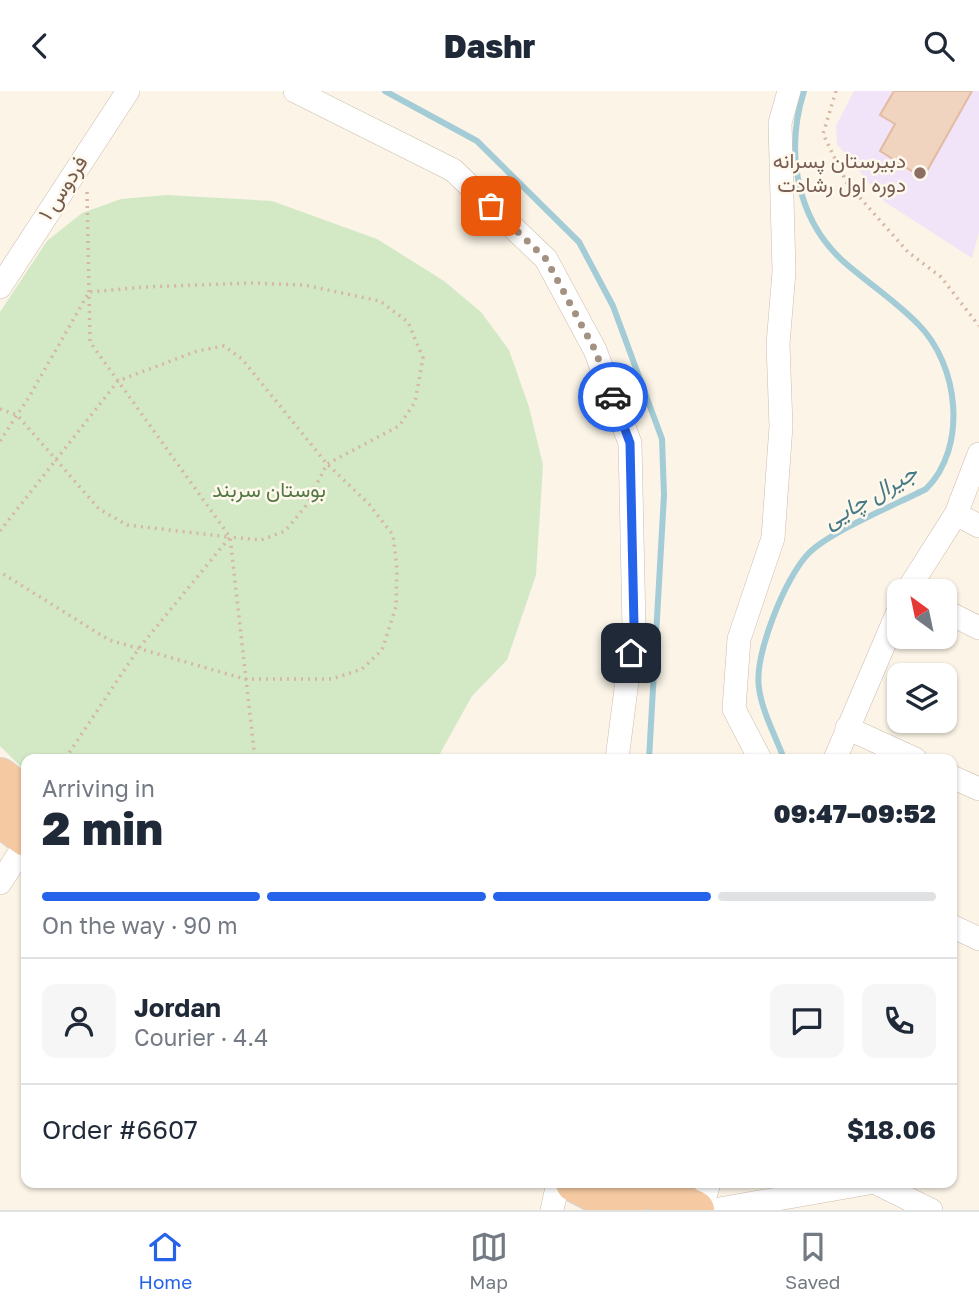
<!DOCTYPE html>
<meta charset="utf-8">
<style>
body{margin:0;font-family:"Golos Text",Vazirmatn,sans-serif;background:#f6f6f7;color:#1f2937;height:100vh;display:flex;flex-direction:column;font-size:26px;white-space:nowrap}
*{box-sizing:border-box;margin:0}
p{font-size:23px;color:#747a83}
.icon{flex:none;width:38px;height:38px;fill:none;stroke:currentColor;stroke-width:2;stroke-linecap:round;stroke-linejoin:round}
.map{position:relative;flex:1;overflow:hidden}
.drawer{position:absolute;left:21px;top:663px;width:936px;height:434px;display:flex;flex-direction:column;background:#fff;border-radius:14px;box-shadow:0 2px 5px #0004}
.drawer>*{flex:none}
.needle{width:46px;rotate:327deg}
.tools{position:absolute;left:887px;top:488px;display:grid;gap:14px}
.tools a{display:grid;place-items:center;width:70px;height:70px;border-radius:14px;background:#fff;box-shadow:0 2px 5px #0004;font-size:35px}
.pin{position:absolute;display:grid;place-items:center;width:60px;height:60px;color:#fff;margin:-30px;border-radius:14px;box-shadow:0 4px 10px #0006}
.courier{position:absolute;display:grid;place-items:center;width:70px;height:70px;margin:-35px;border:5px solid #2563eb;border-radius:50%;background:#fff;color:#222;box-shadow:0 2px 9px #0007}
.overview em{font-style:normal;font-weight:800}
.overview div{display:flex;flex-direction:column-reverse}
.overview{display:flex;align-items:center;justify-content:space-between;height:119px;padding:0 21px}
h1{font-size:46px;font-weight:800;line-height:52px}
.bar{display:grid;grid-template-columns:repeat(4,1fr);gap:10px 7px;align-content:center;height:84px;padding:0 21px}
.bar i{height:9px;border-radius:5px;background:#e0e1e3}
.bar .current{background:#2563eb}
.bar p{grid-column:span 4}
.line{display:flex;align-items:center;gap:18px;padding:0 21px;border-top:2px solid #e0e1e3}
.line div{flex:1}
.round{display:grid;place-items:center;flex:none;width:74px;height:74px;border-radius:14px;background:#f6f6f7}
header{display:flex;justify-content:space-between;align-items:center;height:91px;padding:0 21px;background:#fff;font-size:32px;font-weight:800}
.menu{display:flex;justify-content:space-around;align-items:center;height:98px;border-top:2px solid #e0e1e3;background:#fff;font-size:19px;color:#747a83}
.menu a{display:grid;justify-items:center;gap:4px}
.menu .current{color:#2563eb}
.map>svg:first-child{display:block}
.education{fill:#f1e3f8}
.green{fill:#d3e9c6}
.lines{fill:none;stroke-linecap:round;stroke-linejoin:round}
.stream{stroke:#a3ccd6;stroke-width:6}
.building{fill:#f0d4c0;stroke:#e2bba1;stroke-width:2}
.minor-casing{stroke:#cdbcad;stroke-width:24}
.trunk-casing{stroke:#d8d1cd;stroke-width:40}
.path{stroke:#d5b7a3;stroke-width:3.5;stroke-dasharray:2 5;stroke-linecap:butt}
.minor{stroke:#fff;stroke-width:23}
.trunk{stroke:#f5c9a2;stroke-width:38}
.done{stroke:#a39182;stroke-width:7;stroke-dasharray:0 12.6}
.route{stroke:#2563eb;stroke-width:9}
.education-dot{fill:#8d6e63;stroke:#fef8ed;stroke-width:2.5}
.labels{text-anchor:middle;stroke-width:5;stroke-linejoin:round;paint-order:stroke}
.education-label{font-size:21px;fill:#785e54;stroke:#fef8ed;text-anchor:end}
.street-label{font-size:21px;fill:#745b4c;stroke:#fef8ed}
.park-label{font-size:21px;fill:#537944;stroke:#fef8ed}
.water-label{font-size:23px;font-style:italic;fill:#477a86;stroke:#fef8ed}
</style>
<header><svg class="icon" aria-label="back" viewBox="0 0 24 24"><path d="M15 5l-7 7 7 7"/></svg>Dashr<svg class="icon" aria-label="search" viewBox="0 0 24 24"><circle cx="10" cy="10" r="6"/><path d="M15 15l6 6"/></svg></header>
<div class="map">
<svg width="979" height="1119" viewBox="0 0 979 1119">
<rect width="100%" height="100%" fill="#fbf4e7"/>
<path class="education" d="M854 0H979V141L972 167 885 111 837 53 836 35Z"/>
<path class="green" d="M167 104 272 110 377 148 444 190 481 221 509 259 529 316 543 374 536 484 507 569 472 605 437 668H26V681L0 655V221L47 150 82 122 121 108Z"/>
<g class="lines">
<g class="stream">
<path d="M385 0 477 50 579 151 613 215 662 348 664 404 649 668"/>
<path d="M784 668C776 646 762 621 759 597 754 564 785 487 808 463 829 441 897 413 926 398 968 356 959 274 918 233 896 210 868 192 844 171 796 128 785 60 804 0"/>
</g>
</g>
<path class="building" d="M894 0H972L923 87 880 60 895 33 880 24Z"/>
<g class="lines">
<defs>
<g id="minor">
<path d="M295 0 453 79 546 168 595 259 630 352 634 535 617 668"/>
<path d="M0 196 128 0"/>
<path d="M956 423 979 435"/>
<path d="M907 500 956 423 979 363"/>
<path d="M945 520 979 537"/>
<path d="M847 637 915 668"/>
<path d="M760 668 734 618 739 548 773 447 781 335 778 253 784 181 780 32 789 0"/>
<path d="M835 668 900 516"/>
<path d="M952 686 979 698"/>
<path d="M0 792 26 752"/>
<path d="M952 835 979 848"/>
<path d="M876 1092 931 1119"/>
<path d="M552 1119 558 1092"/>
<path d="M701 1119 709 1092"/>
<path d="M714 1119 869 1092"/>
</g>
<g id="trunk">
<path d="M0 686 26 706"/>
<path d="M0 726 26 746"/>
<path d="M575 1092 627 1119"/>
<path d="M638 1092 695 1119"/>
</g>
</defs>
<use href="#minor" class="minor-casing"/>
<use href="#trunk" class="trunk-casing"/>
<g class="path">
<path d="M836 0 823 43 847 92 908 161 941 186 979 235"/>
<path d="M87 101 90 251 230 446 255 668"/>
<path d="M0 318 17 324 99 418 127 434 229 446"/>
<path d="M0 350 29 306 89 201 145 196 250 192 304 194 380 210 408 231 423 267 415 311 399 335 327 373 305 416 285 440 261 449 230 446 139 557 65 668"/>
<path d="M0 440 118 290 197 260 224 255 242 268 327 373 369 413 393 444 397 478 396 516 382 559 362 578 332 588H245L109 549 0 481"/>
</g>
<use href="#minor" class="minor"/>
<use href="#trunk" class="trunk"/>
</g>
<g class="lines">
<path class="done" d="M491 115 546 168 595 259 613 306"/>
<path class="route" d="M613 306 630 352 634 535 631 562"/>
</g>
<circle class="education-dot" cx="920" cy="82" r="7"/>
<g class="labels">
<g class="education-label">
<text x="906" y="77">دبیرستان پسرانه<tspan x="906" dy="24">دوره اول رشادت</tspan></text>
</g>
<g class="street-label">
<text transform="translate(63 97) rotate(-57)" y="7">فردوس ۱</text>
</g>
<g class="park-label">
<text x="269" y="406">بوستان سربند</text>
</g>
<g class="water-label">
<text transform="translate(870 405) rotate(-30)" y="8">جیرال چایی</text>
</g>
</g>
</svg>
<div class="tools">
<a><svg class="needle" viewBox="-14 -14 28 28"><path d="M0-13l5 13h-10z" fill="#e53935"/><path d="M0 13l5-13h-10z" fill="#747a83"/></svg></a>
<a><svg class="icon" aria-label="layers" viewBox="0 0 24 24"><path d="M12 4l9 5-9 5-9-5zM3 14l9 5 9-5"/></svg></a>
</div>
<div class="pin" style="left:491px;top:115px;background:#ea580c"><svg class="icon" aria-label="bag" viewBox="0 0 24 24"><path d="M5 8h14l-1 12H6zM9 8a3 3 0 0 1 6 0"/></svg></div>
<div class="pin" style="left:631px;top:562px;background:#1f2937"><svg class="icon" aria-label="home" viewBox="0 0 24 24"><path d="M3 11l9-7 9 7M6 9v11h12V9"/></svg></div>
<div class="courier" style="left:613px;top:306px"><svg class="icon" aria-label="car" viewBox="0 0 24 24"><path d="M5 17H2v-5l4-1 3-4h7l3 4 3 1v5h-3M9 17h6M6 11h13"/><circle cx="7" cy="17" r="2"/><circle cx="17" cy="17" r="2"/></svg></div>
<section class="drawer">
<div class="overview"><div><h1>2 min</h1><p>Arriving in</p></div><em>09:47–09:52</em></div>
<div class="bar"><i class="current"></i><i class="current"></i><i class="current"></i><i></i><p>On the way · 90 m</p></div>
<div class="line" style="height:126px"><a class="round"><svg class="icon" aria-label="person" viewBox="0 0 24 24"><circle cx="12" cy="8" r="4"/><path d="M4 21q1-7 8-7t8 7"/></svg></a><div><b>Jordan</b><p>Courier · 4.4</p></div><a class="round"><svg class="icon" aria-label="chat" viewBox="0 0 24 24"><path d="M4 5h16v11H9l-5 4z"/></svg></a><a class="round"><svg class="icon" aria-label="phone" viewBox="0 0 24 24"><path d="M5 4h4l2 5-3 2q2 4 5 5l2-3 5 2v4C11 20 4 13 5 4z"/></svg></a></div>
<div class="line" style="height:91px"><div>Order #6607</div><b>$18.06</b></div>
</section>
</div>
<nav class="menu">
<a class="current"><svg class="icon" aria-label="home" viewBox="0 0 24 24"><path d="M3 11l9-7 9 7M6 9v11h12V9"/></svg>Home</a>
<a><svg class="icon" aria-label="map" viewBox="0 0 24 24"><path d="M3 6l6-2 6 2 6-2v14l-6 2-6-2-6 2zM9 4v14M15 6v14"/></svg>Map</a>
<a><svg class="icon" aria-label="saved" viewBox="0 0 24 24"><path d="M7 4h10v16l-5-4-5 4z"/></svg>Saved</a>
</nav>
